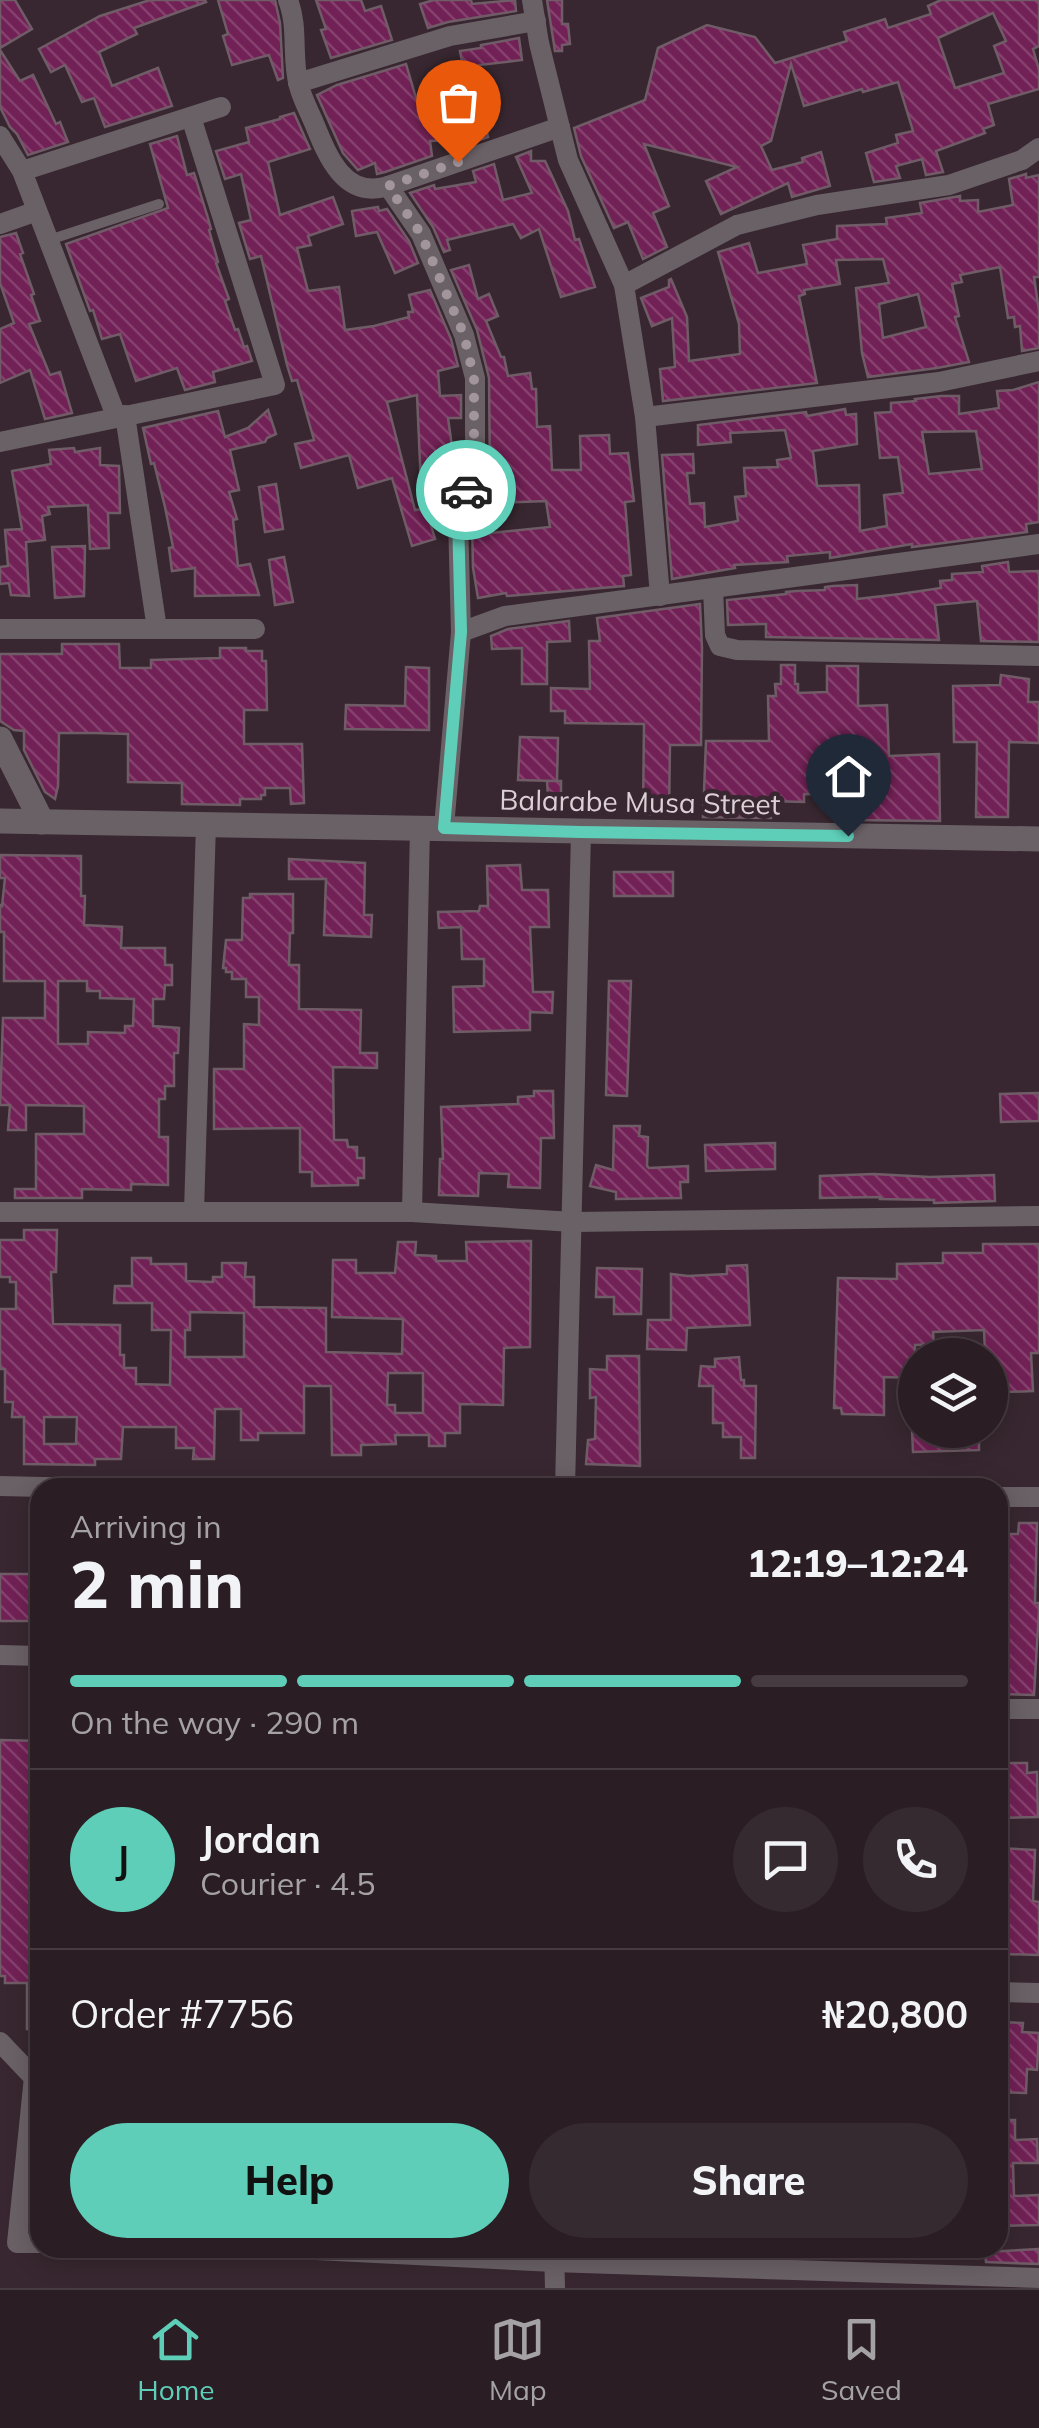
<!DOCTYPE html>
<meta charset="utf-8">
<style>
body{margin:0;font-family:Mulish,sans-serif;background:#362a31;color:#f1f3f6;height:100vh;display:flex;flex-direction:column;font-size:38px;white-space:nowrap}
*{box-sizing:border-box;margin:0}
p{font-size:32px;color:#a5a2a6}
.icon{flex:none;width:55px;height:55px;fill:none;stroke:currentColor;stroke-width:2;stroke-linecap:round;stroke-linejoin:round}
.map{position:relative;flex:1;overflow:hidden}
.side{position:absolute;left:30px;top:1478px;width:978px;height:780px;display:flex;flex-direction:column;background:#2a1d24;border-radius:30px;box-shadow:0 5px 25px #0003,0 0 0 2px #463b41}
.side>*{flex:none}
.controls{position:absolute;left:898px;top:1338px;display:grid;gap:20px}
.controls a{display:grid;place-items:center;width:110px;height:110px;border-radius:50%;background:#2a1d24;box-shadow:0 5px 25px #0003,0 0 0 2px #463b41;font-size:50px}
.pin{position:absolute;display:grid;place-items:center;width:85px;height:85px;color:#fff;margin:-102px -42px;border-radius:50% 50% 50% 0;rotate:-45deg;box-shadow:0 0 10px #0007}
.pin .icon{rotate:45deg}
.courier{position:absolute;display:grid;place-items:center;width:100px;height:100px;margin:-50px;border:8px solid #5eceb8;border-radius:50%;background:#fff;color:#222;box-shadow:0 2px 12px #0007}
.summary em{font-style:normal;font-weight:800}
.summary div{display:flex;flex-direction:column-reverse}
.summary{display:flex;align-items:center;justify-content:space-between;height:170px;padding:0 40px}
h1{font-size:65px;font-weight:800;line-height:75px}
.bar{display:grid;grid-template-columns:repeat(4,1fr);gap:15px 10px;align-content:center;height:120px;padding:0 40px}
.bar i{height:12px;border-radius:8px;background:#463b41}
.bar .current{background:#5eceb8}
.bar p{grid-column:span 4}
.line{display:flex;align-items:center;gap:25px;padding:0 40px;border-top:2px solid #463b41}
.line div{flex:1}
.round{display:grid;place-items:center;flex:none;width:105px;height:105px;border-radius:52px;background:#362a31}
.button{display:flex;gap:20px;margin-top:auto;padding:20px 40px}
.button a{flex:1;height:115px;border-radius:60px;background:#5eceb8;color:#111;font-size:40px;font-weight:800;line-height:115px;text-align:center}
.button a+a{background:#362a31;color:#f1f3f6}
.tab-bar{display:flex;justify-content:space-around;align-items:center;height:140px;border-top:2px solid #463b41;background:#2a1d24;font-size:28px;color:#a5a2a6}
.tab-bar a{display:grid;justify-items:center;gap:5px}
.tab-bar .current{color:#5eceb8}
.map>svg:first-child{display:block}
.building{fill:url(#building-back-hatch);stroke:#705c67;stroke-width:2.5;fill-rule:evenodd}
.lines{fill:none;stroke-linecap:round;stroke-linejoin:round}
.service{stroke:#6a6166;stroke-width:10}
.minor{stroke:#6a6166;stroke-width:20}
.tertiary{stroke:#6a6166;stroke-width:25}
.done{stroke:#a3959c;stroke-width:10;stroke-dasharray:0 18}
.route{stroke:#5eceb8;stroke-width:12}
.labels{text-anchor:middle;stroke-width:9;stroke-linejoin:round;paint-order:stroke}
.street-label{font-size:28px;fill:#dcd0d6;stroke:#382730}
</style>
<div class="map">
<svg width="1039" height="2288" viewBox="0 0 1039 2288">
<defs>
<pattern id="building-back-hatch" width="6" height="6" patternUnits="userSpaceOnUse" patternTransform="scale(2.5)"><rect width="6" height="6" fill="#712155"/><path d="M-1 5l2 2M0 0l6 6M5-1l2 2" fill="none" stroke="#85406d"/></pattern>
</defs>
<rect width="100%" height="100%" fill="#382730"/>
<g class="building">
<path d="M0 0H15L32 29 0 48Z"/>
<path d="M150 0H205L206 2 134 28 137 34 99 52 112 86 158 68 172 106 105 127 94 98 82 102 65 65 51 72 39 49 100 16Z"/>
<path d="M218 0H275L280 23 283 78 278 80 269 55 232 65 223 36 228 34Z"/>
<path d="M316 0H361L365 11 381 6 392 40 331 58 321 30 326 29Z"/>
<path d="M434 0H471L472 4 515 0 516 11 448 22 428 28 420 4Z"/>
<path d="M547 0H562V24H568L570 44 562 45V51H555Z"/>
<path d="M941 0H1039V46L1033 49 1039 70V89L988 104 994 125 983 129 985 133 936 151 943 172 926 175 922 159 896 166 900 178 874 182 866 153 898 143 896 135 913 131 898 82 863 92 862 89 804 106 791 64 771 141 761 146 772 170 803 162 802 158 821 152 830 186 792 197 788 183 721 214 706 181 737 167 644 144 669 206 653 213 667 247 643 259 628 222 614 228 581 156 574 128 645 100 658 48 707 25 755 37 775 63 847 41 844 32 885 19 888 28 931 14 928 6ZM993 13 1006 41 994 46 1004 73 955 88 938 38Z"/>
<path d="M519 38 522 60 479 65 481 81 466 83 460 51 481 48V45Z"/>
<path d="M0 50 20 81 33 75 56 124 60 122 68 142 28 155 17 134 10 127 0 107Z"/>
<path d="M406 64 419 108 463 105 464 110 474 109 475 113H482L488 137 457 148 454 140 430 141 432 156 385 172 377 174 375 163 358 170 343 153 317 95 337 85Z"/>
<path d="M294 113 310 149 268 162 280 215 333 197 343 224 308 236 311 245 297 248 308 291 339 287 345 330 374 326 409 317 408 312H413L409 295 430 290 451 339 458 366 438 371 440 396 461 395V418H448L456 475 444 520 429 518 435 539 412 546 392 478 358 488 349 455 301 468 295 444 314 440 297 380 292 381 287 365 261 256 250 259 239 223 251 220 241 174 225 179 216 151 249 142 246 128 280 119V117ZM417 395 422 509 415 510 387 402Z"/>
<path d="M177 136 187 175 194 173 208 218 211 229 209 230 218 262 216 263 229 299 225 301 235 330 238 329 244 347 247 346 252 361 213 372 215 382 185 390 177 368 136 381 120 334 102 339 93 310 90 311 66 244 168 208 150 144Z"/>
<path d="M531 151V161H545L568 211 575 240 579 239 595 287 561 297 539 229 521 238 513 224 447 240 450 250 444 252 433 227 410 193 434 185 435 189 476 182 473 171 494 164 503 200 532 193 516 157Z"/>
<path d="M1026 174V178L1039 175V277H1034L1039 311V348L1022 351 1020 326 1015 327 1014 317 1008 318 1000 267 960 275 962 282 952 284 959 316 955 317 969 362 937 368 868 377 862 353 856 288 889 283 883 259 836 260 840 284 804 290 805 294 799 296 817 383 663 401 660 369 675 367 672 318 652 326 641 298 669 287V280L671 279 687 317 689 361 740 354 739 324 718 252 749 243 758 273 807 264 803 245 837 239V226L887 224 886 218 922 213 920 203 960 196V201L978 200V212L1013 205 1009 179ZM918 294 926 327 883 338 879 304Z"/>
<path d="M378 207 379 211 387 209 409 241 418 263 395 273 377 232 356 236 352 211Z"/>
<path d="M16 233 23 253 20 254 34 294 31 295 40 321 29 324 50 375 60 372 72 413 45 419 30 370 0 383V329L14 323 0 283V237Z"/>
<path d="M469 265 478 299 489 294 498 316 486 321 501 357H504L508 376 530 373 532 389H536L537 427 550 426 552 470H581L580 436 609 435 610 454 628 453 634 501 625 502 631 575 623 576 624 586 507 596 506 593 478 598 473 568 472 520 483 479H490L489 378 477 330 451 270ZM546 501 550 527 490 533 491 503Z"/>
<path d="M1039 382V522L1026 524 1027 532 912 547V544L830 558V552L787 556 788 562 734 565 735 568 672 579 662 455 693 454 694 473H687L690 504 704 503 705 527 738 521 735 497 746 496 744 468 778 467 777 460 791 458 785 430 730 433 731 442 698 445V425L806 412 807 416 845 409 846 415 856 414 857 444 813 451 817 486 859 485 860 531 887 526 884 495 903 493 898 457 880 458 875 413 891 412V403L916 401 915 399 941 396H959V414L999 408 997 391 1013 390ZM976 431 982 469 929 474 922 432Z"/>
<path d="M268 410 276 434 267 438 265 442 230 450 239 490 229 492 237 519 233 520 238 566 250 564 259 595 195 596V568L172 571 169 548 173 547 165 507 154 463 151 464 143 428 218 411 225 437 248 428Z"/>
<path d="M74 448 75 452 100 448V465L119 466 120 513H108L109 548 90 549 88 505 48 507 50 514 42 516 45 540 26 542 29 596 11 595 9 583 0 584V567L8 566 5 530 22 529 12 471 51 464 49 450Z"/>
<path d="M276 484 283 529 265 532 259 487Z"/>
<path d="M85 546 84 596 55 598 52 547Z"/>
<path d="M284 557 293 602 275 605 269 560Z"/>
<path d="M1008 562 1009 572 1039 571V642L981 641 977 601 935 605 939 640 766 637V624L728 625 727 600 786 594V592L797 591 825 590V587L833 586 857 585V599L900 594 941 588 940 581 952 580V574L983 572 982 566Z"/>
<path d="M700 604 702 648 701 745H670L669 815 643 814 644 724 565 723V711H551V688L590 689 589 641H600L597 618Z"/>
<path d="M569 621 570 641 547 642V684H522V648L492 649 491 636 508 629Z"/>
<path d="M62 644H119L120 668H151V660L220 658V648H246V651H262V661H266L267 710H244V744H302L304 803 291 804 290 788H265V795H261V799H240V805L182 804V783L128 782V734L95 733H59L58 786 55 799 45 792 24 750V731L14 730 0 721V654H62Z"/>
<path d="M781 665H795V684H798V693L827 692V666H858V706L887 705 889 756 939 754 940 821 852 820 853 795 804 794V802L770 801 771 818 703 817 706 741H769L768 696H776L775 684H781Z"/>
<path d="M406 667 429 668V730L345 729 346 705 405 706Z"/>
<path d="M1001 675 1029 679 1028 702H1039V743L1009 742 1008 817H976L977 742H954L953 686 1000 685Z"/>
<path d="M520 737 558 738 557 781H561V796L548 797 547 781H556L518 780Z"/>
<path d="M0 855 81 856V896H85L84 925 122 927 121 948H165V965H172V985H165L164 999H153V1026L179 1028 178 1053H174V1086H165V1099H159V1137H168V1185L131 1184V1190L82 1189V1198H15V1189H36V1134H84V1106L26 1105V1130H8L10 1105H0L3 1018H45V981H4V932H0V905L2 906 5 878H0ZM58 981H87V991H100V998L134 999 133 1026H125V1033L88 1032V1044H58Z"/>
<path d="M289 859 365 863 364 915H372L371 937 324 935 326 879H289Z"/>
<path d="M520 865 522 890H548L549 927H530L533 992H553L552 1013 530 1012V1030L454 1032 453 987 484 986V959H462L461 927 439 928 438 912 479 911 480 906H488L487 866Z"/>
<rect x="614" y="872" width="59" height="24"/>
<path d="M250 894H293V933H290L289 965H299V1009L361 1010 360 1053H377V1068L333 1067 334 1140H347L348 1147H357V1158H364V1178H358V1185L312 1186V1172H300V1128L214 1129V1069H244V1024L259 1025V997H246V979H232V972H226V968H223L226 940H242L243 898H250Z"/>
<path d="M609 981H631L627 1096 606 1095Z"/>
<path d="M534 1091H553L554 1138H541L540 1188 508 1187 509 1174 479 1173 478 1196 439 1195 440 1159H443L441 1107 518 1104V1097L534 1096Z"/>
<path d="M1039 1093V1121L1001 1122 1000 1094Z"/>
<path d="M614 1126H640L639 1136 648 1137 647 1166 649 1168 688 1166V1182H680L681 1198 616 1199V1192L590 1186 596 1165 613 1170Z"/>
<path d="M775 1143V1169L706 1171 705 1145Z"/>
<path d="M874 1174 930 1177 994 1175 995 1201 934 1203V1200L880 1199V1197L820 1198V1176Z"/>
<path d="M24 1230H57L56 1272H51L53 1324 120 1325V1355H124V1368H136V1384L170 1385 171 1330H152V1303H114L115 1286H132V1258H151V1264H186V1281L213 1282V1277H222V1263H246L245 1277H254V1307L326 1308V1352L402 1354 403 1319 332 1317 333 1260H356V1273H395L398 1242H416L415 1255 436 1256V1261H467L466 1242 531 1241 530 1347 504 1348 503 1405 460 1404V1433H445V1446H429V1435H395L396 1444 361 1445V1455H332L331 1386H304V1433H258V1440H241V1409H215L214 1459H193L194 1448H176V1427H123L121 1459H95V1465L24 1464V1417H12L13 1402H5V1369H0V1309H16V1282H10V1277H0V1240H24ZM190 1312 244 1313V1357H185V1330H190ZM388 1373H423V1413H395V1405H387ZM44 1417H77L76 1444H44Z"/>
<path d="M983 1244H1039V1353H1031L1033 1391 1006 1392V1400L990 1401V1353H985L984 1330 933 1332 934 1344 915 1345V1378L884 1377V1415L842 1414 841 1408H834L838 1278 897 1279V1264L943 1263V1253H983Z"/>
<path d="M747 1265 750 1325 687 1328 686 1350 647 1349 648 1320H671V1274L688 1276 727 1274V1266Z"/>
<path d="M597 1268 642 1269 641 1314H614V1297H596Z"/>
<path d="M607 1356H639L640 1466 586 1464 588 1440 595 1439 596 1397 590 1398V1369L607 1370Z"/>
<path d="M739 1357 741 1380H744V1386H756L755 1458H741V1437H723V1423H713V1386H699L701 1366 715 1367V1359Z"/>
<path d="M912 1430H979V1450L913 1452Z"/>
<path d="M1019 1523H1037L1035 1603H1039V1610L1034 1695 998 1694V1534H1018Z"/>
<rect x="0" y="1574" width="40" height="47"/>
<path d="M0 1740 40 1741V2030L27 2029V1983H5V1976H0Z"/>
<path d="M1008 1763H1027V1773L1037 1772 1038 1817 998 1818V1774H1009Z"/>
<path d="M998 1848 1035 1850 1033 1901 1039 1902V1955L1003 1954 1005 1882 998 1881Z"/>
<path d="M1003 2022 1023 2023 1022 2032 1039 2033 1037 2070 1027 2069 1026 2093 998 2092Z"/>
<path d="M998 2120H1015V2140L1037 2139 1038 2163H1013L1014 2196 1039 2195V2225L998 2226Z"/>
<path d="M1039 2249V2264L986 2262 985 2252Z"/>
</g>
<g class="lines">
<path class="service" d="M49 240 159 204"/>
<g class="minor">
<path d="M288 0C299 28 291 58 299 86 302 98 309 111 314 123 327 155 344 200 388 186L421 234 464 335 475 378V458L458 518 461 632 444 827"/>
<path d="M532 0 539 43 568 160 624 285 645 417 660 596"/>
<path d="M298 83 450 36 536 21"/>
<path d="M0 136 22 171 116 416"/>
<path d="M22 171 221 107"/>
<path d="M388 186 560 127"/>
<path d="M0 224 37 211"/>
<path d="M624 285 737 225 817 205 949 185 1022 160 1039 148"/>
<path d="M125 415 157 629"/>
<path d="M645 417 939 382 1039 361"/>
<path d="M0 442 275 385 191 117"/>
<path d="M713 589 715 635 720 646 737 650 1039 656"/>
<path d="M0 629H255"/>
<path d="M461 632 505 616 1039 544"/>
<path d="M194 1211 206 824"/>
<path d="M0 1212H412L573 1222 1039 1216"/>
<path d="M412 1212 420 827"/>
<path d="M0 1486 85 1488"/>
<path d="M565 1488 581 833"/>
<path d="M998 1497H1039"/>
<path d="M0 1655 40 1656"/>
<path d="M998 1709H1039"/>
<path d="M998 1992 1039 1993"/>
<path d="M0 2042 40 2084"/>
<path d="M34 2077 17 2243H40"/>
<path d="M276 2248 553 2262 1039 2278"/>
<path d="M554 2248 555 2288"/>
</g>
<g class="tertiary">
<path d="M0 739 42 822"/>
<path d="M0 821 1039 839"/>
</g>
</g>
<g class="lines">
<path class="done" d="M458 162 388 186 421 234 464 335 474 378V458L466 490"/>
<path class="route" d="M466 490 458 518 461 632 444 828 580 832 848 836"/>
</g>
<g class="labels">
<g class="street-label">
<text transform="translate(640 802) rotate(1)" y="10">Balarabe Musa Street</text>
</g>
</g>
</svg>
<div class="controls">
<a><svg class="icon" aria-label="layers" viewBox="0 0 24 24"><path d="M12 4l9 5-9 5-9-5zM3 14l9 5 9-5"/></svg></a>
</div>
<div class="pin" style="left:458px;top:162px;background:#ea580c"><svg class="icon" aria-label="bag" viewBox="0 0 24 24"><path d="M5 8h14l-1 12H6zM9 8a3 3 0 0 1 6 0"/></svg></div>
<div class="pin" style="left:848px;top:836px;background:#1f2937"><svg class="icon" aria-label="home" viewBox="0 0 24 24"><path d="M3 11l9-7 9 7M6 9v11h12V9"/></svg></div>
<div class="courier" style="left:466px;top:490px"><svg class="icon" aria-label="car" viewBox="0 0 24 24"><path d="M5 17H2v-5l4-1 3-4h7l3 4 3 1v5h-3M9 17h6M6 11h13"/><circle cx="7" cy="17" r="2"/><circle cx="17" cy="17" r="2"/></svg></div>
<section class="side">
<div class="summary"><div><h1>2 min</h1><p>Arriving in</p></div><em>12:19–12:24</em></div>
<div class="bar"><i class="current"></i><i class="current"></i><i class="current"></i><i></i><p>On the way · 290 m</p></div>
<div class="line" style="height:180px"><b class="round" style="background:#5eceb8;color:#111">J</b><div><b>Jordan</b><p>Courier · 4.5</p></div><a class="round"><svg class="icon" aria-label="chat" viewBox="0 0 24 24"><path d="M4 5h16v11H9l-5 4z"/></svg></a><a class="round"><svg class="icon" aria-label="phone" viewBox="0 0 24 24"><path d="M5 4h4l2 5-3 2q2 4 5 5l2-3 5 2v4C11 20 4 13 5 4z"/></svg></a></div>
<div class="line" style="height:130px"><div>Order #7756</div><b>₦20,800</b></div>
<div class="button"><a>Help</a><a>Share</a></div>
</section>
</div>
<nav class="tab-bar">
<a class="current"><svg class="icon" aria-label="home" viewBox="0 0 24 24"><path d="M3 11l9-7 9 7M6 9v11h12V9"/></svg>Home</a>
<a><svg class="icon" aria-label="map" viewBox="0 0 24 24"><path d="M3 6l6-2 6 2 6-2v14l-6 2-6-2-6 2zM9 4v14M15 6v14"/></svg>Map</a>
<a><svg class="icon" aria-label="saved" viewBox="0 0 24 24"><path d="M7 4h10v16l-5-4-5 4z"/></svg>Saved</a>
</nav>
